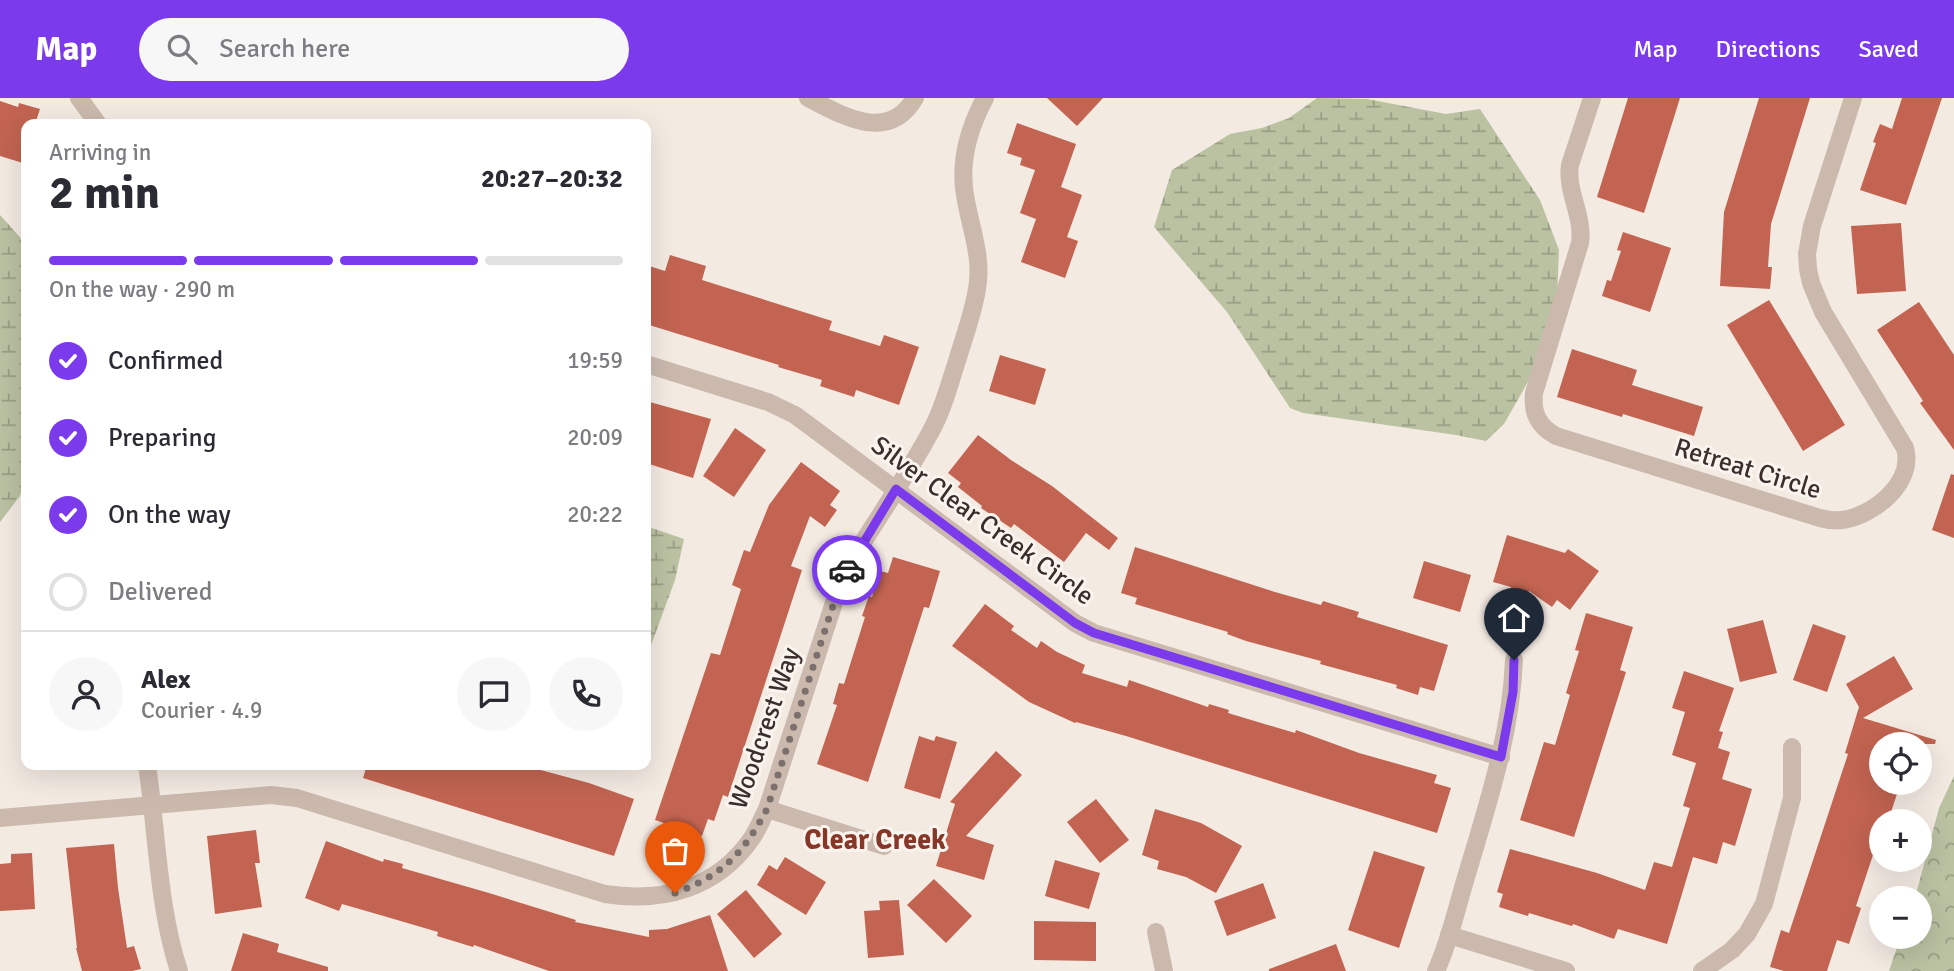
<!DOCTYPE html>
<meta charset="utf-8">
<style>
body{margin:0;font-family:Signika,sans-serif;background:#f7f7f7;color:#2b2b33;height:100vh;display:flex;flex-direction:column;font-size:26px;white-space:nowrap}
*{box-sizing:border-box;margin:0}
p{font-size:23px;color:#7c7c81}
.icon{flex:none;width:38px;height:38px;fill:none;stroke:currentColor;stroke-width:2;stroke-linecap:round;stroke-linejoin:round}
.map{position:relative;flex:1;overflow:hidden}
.sheet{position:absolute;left:21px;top:21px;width:630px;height:651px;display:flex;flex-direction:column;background:#fff;border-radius:14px;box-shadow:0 7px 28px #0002}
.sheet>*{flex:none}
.buttons{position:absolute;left:1869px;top:634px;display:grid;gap:14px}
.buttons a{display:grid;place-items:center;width:63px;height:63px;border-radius:50%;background:#fff;box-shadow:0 7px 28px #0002;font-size:35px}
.pin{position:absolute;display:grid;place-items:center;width:60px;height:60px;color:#fff;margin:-72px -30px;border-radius:50% 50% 50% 0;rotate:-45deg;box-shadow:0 0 7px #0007}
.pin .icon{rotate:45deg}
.courier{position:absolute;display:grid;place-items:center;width:70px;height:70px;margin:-35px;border:5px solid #7c3aed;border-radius:50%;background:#fff;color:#222;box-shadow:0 2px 9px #0007}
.summary em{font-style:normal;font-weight:700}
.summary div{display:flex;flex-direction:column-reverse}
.summary{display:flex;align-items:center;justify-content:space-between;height:119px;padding:0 28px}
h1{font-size:46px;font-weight:700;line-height:52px}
.bar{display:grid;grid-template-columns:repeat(4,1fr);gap:10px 7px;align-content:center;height:84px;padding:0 28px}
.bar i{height:9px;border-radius:5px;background:#e1e1e2}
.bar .active{background:#7c3aed}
.bar p{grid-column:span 4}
.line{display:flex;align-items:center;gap:18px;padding:0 28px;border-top:2px solid #e1e1e2}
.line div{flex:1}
.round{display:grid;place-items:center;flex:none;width:74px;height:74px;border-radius:37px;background:#f7f7f7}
ol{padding:0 28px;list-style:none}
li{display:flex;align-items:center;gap:21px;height:77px}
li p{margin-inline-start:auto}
li .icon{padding:7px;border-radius:50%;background:#7c3aed;color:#fff;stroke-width:4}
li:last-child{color:#7c7c81}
li i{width:38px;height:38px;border:4px solid #e1e1e2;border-radius:50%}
header{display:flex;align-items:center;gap:42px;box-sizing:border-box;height:98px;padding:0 35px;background:#7c3aed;color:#fff}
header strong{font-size:33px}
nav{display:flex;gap:38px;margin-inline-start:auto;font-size:24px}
.search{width:490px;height:63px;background:#f7f7f7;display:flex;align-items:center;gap:18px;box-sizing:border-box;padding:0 24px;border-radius:38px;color:#7c7c81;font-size:26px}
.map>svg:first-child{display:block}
.forest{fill:url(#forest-crowns)}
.wetland{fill:url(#wetland-marsh)}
.building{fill:#c26451}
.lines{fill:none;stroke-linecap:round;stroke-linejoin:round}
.minor{stroke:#cbb9ae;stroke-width:18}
.done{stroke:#7b706c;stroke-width:7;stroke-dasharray:0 12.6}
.route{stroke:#7c3aed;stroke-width:9}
.labels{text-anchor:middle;stroke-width:6;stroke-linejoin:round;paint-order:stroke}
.street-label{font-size:26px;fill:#3a2f2c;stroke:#faf4ef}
.neighbourhood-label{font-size:28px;font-weight:bold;fill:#873727;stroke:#faf4ef}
</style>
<header>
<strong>Map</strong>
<div class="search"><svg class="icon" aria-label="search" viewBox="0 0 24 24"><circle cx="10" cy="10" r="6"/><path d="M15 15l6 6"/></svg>Search here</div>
<nav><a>Map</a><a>Directions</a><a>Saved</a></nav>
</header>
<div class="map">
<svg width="1954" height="873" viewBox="0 0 1954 873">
<defs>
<pattern id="forest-crowns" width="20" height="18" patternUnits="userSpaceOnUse" patternTransform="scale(1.75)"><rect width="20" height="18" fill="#bac2a2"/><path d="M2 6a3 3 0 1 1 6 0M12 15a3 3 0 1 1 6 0" fill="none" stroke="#989e84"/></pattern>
<pattern id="wetland-marsh" width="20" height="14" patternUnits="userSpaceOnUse" patternTransform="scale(1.75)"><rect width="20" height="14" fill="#bac2a2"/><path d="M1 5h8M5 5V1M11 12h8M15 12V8" fill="none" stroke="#989e84"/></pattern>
</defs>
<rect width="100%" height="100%" fill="#f3eae2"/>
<path class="forest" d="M1954 678V873H1889L1901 838H1920V800H1915L1939 710Z"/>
<g class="wetland">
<path d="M1317 0 1367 1 1446 16 1480 11 1540 102 1559 152 1557 201 1534 273 1504 326 1486 343 1456 337 1303 315 1290 310 1227 214 1154 129 1172 72 1230 36 1262 30 1289 20Z"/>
<path d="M0 117 26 146V379L20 398 0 424Z"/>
<path d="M646 428 684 441 675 482 650 550 646 566V496L649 490 651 467 646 463Z"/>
</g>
<g class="building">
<path d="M1047 0H1103L1077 28Z"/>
<path d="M1628 0H1680L1644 115 1597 99Z"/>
<path d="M1759 0H1810L1771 126 1768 169H1772L1770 191 1720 188 1724 114Z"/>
<path d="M1902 0H1942L1906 107 1860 92 1876 45 1873 44 1880 26 1892 31Z"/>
<path d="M0 3 18 9 19 5 40 11 35 26H26V66L0 58Z"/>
<path d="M1017 25 1076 46 1061 89 1082 97 1067 139 1078 143 1065 180 1021 164 1036 121 1020 115 1035 72 1020 67 1022 60 1007 55Z"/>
<path d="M1901 125 1906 193 1857 196 1851 128Z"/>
<path d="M1623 134 1671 150 1650 214 1602 198 1607 182 1611 183 1621 153 1617 152Z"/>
<path d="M670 157 706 168 702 182 832 223 829 232 880 248 884 237 919 249 899 307 856 292 854 299 820 288 822 282 778 269 779 267 646 226V167L665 173Z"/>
<path d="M1769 202 1845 327 1803 353 1727 227Z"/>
<path d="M1919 204 1954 257V352L1920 305 1923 303 1877 232Z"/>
<path d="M1572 251 1637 272 1632 287 1703 309 1694 338 1623 316 1622 319 1557 299Z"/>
<path d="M1000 257 1046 271 1035 307 989 293Z"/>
<path d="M646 303 711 321 693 380 646 365Z"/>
<path d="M735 330 766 352 734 399 703 378Z"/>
<path d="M978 337 1011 362 1052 388 1118 440 1109 452 1086 435 1064 464 1014 426 1011 430 981 410 982 408 958 389 961 385 948 375Z"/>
<path d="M801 364 840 393 830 407 837 412 825 429 810 418 791 468 802 472 728 699 723 697 714 723 708 721 702 738 655 722 711 555 720 557 741 491 732 487 744 452 750 454 769 407Z"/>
<path d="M1951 376 1954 377V440L1932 432Z"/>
<path d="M1507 437 1565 455 1568 451 1599 473 1570 512 1557 502 1552 509 1529 493 1527 502 1508 496 1511 489 1493 484Z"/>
<path d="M1135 449 1275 494 1321 507 1323 503 1359 514 1357 519 1448 547 1434 593 1420 589 1418 597 1396 590 1397 587 1320 566 1321 563 1246 543 1227 536 1228 534 1135 506 1137 500 1121 495Z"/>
<path d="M893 459 940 473 929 510 924 509 868 684 817 666 837 607 833 606 839 585 844 586 865 519 862 518 869 498 872 499 880 473 888 475Z"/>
<path d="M1424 463 1471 477 1460 514 1413 500Z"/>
<path d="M985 506 1014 528 1011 532 1037 550 1041 543 1057 554 1085 567 1082 575 1127 589 1129 582 1208 609 1209 606 1229 612 1228 615 1295 635 1296 632 1359 655 1437 677 1434 685 1451 690 1437 735 1126 638 1076 624 1075 625 1029 604 952 548Z"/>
<path d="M1586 515 1633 529 1620 572 1626 574 1574 739 1520 722 1544 644 1555 647 1570 597 1566 595 1579 553 1575 552Z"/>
<path d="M1763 522 1777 575 1740 584 1727 531Z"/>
<path d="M1813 526 1846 538 1827 594 1793 582Z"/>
<path d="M1894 558 1913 591 1863 620 1936 642 1935 646H1881V684H1901L1888 723H1881V747L1877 759 1873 757 1856 808 1861 810 1849 846 1837 842 1827 873H1784L1770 869 1781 832 1789 835 1848 656 1845 655 1859 609 1846 586Z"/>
<path d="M1684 573 1734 590 1719 633 1723 634 1718 650 1730 654 1722 681 1752 691 1735 748 1723 744 1717 766 1693 759 1667 846 1618 831 1614 841 1573 826 1572 828 1529 815 1528 818 1499 809 1503 796 1497 794 1510 751 1597 775 1645 792 1654 764 1672 769 1690 710 1683 708 1696 665 1672 657 1685 614 1672 610Z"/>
<path d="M919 638 934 643 936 638 957 644 940 701 904 690Z"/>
<path d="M996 653 1022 677 966 738 994 747 984 782 936 768 955 706 950 704Z"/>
<path d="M367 667H522L589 685 634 701 614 758 363 680Z"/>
<path d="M1096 701 1129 742 1100 765 1067 724Z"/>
<path d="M1155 711 1201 725 1242 748 1216 795 1186 779 1157 771 1159 763 1142 757Z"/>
<path d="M256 732 260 765H255L262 809 215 816 207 738Z"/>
<path d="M326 743 383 764 384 761 403 766 402 770 489 795 576 822 575 824 649 839V832L667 831 710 817 728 873H549L474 847 473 849 437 838 438 834 387 819 342 806 339 813 305 800Z"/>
<path d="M114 746 118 790 127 850 134 848 141 871 132 873H82L76 850H77L66 750Z"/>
<path d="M1374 753 1425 769 1399 850 1348 832Z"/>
<path d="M32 755 35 811 0 813V766L11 765V756Z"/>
<path d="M785 759 826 784 806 817 757 787 769 767 777 772Z"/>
<path d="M1055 762 1100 775 1089 811 1045 798Z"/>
<path d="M934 781 972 818 946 845 907 807Z"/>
<path d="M1263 785 1276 820 1227 838 1214 803Z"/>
<path d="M746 792 782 836 754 860 717 816Z"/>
<path d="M899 802 904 857 868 860 864 813 880 812 879 803Z"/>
<path d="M1034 823 1096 824V863L1034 862Z"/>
<path d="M243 835 279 846 277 854 328 869V873H231Z"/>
<path d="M1336 846 1346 873H1269V871Z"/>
</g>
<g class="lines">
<g class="minor">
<path d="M79 0 98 26"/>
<path d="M808 0C842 17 888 46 915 0"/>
<path d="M1592 0 1570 67C1566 94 1584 118 1580 145L1534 295C1532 315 1538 328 1556 338L1820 420C1827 422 1834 423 1842 422 1873 418 1915 385 1905 350L1823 214 1811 185 1808 171 1807 156 1812 128 1853 0"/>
<path d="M646 266 768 304 795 317 1075 525 1094 535 1501 659"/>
<path d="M147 667C157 734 158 809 179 873"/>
<path d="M767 711 884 748"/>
<path d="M0 720 271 697 297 700 605 796C662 805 717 791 752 740 758 731 762 721 767 711L840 486 850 465C877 421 907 378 931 333 943 312 949 287 957 263 964 239 973 216 977 191 983 159 970 129 965 97 959 62 969 30 985 0"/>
<path d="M1156 834 1164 873"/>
<path d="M1449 837 1566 873"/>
<path d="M1436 873C1450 843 1457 808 1467 776 1488 705 1511 636 1514 562"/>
<path d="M1702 873 1732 852 1747 836 1764 806 1792 700V649"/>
</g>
</g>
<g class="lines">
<path class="done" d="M675 795C723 777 743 756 767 711L840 486 847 472"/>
<path class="route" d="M847 472 896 391 1075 525 1094 535 1501 659 1513 594 1514 562"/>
</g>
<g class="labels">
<g class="street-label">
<text transform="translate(1748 370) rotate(17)" y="9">Retreat Circle</text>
<text transform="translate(983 422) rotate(36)" y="9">Silver Clear Creek Circle</text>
<text transform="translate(764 630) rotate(-71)" y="9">Woodcrest Way</text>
</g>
<g class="neighbourhood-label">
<text x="875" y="751">Clear Creek</text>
</g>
</g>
</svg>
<div class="buttons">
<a><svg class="icon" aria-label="locate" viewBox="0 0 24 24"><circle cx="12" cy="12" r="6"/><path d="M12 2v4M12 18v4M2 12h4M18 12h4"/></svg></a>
<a>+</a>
<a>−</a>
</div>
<div class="pin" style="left:675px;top:795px;background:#ea580c"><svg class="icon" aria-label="bag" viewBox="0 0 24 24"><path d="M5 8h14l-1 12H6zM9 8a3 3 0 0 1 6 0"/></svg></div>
<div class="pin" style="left:1514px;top:562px;background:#1f2937"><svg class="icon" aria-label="home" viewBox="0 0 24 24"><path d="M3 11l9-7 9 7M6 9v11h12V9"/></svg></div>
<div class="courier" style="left:847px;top:472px"><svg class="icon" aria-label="car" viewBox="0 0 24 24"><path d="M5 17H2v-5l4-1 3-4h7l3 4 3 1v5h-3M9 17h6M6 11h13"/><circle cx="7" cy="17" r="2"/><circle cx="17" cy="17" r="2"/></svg></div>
<section class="sheet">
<div class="summary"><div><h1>2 min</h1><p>Arriving in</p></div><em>20:27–20:32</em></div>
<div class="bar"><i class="active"></i><i class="active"></i><i class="active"></i><i></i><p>On the way · 290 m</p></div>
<ol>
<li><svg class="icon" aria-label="check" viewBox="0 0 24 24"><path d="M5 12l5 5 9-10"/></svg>Confirmed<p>19:59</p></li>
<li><svg class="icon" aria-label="check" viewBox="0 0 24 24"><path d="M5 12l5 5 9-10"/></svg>Preparing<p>20:09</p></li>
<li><svg class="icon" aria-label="check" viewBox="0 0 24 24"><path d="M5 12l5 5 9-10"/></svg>On the way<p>20:22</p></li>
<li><i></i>Delivered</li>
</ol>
<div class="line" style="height:126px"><a class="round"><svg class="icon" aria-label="person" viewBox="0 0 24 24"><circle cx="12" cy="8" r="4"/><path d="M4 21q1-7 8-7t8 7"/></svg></a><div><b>Alex</b><p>Courier · 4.9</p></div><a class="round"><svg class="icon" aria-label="chat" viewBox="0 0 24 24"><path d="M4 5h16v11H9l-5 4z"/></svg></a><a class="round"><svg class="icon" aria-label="phone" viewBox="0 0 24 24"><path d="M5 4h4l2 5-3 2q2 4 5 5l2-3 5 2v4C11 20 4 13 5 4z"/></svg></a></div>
</section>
</div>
